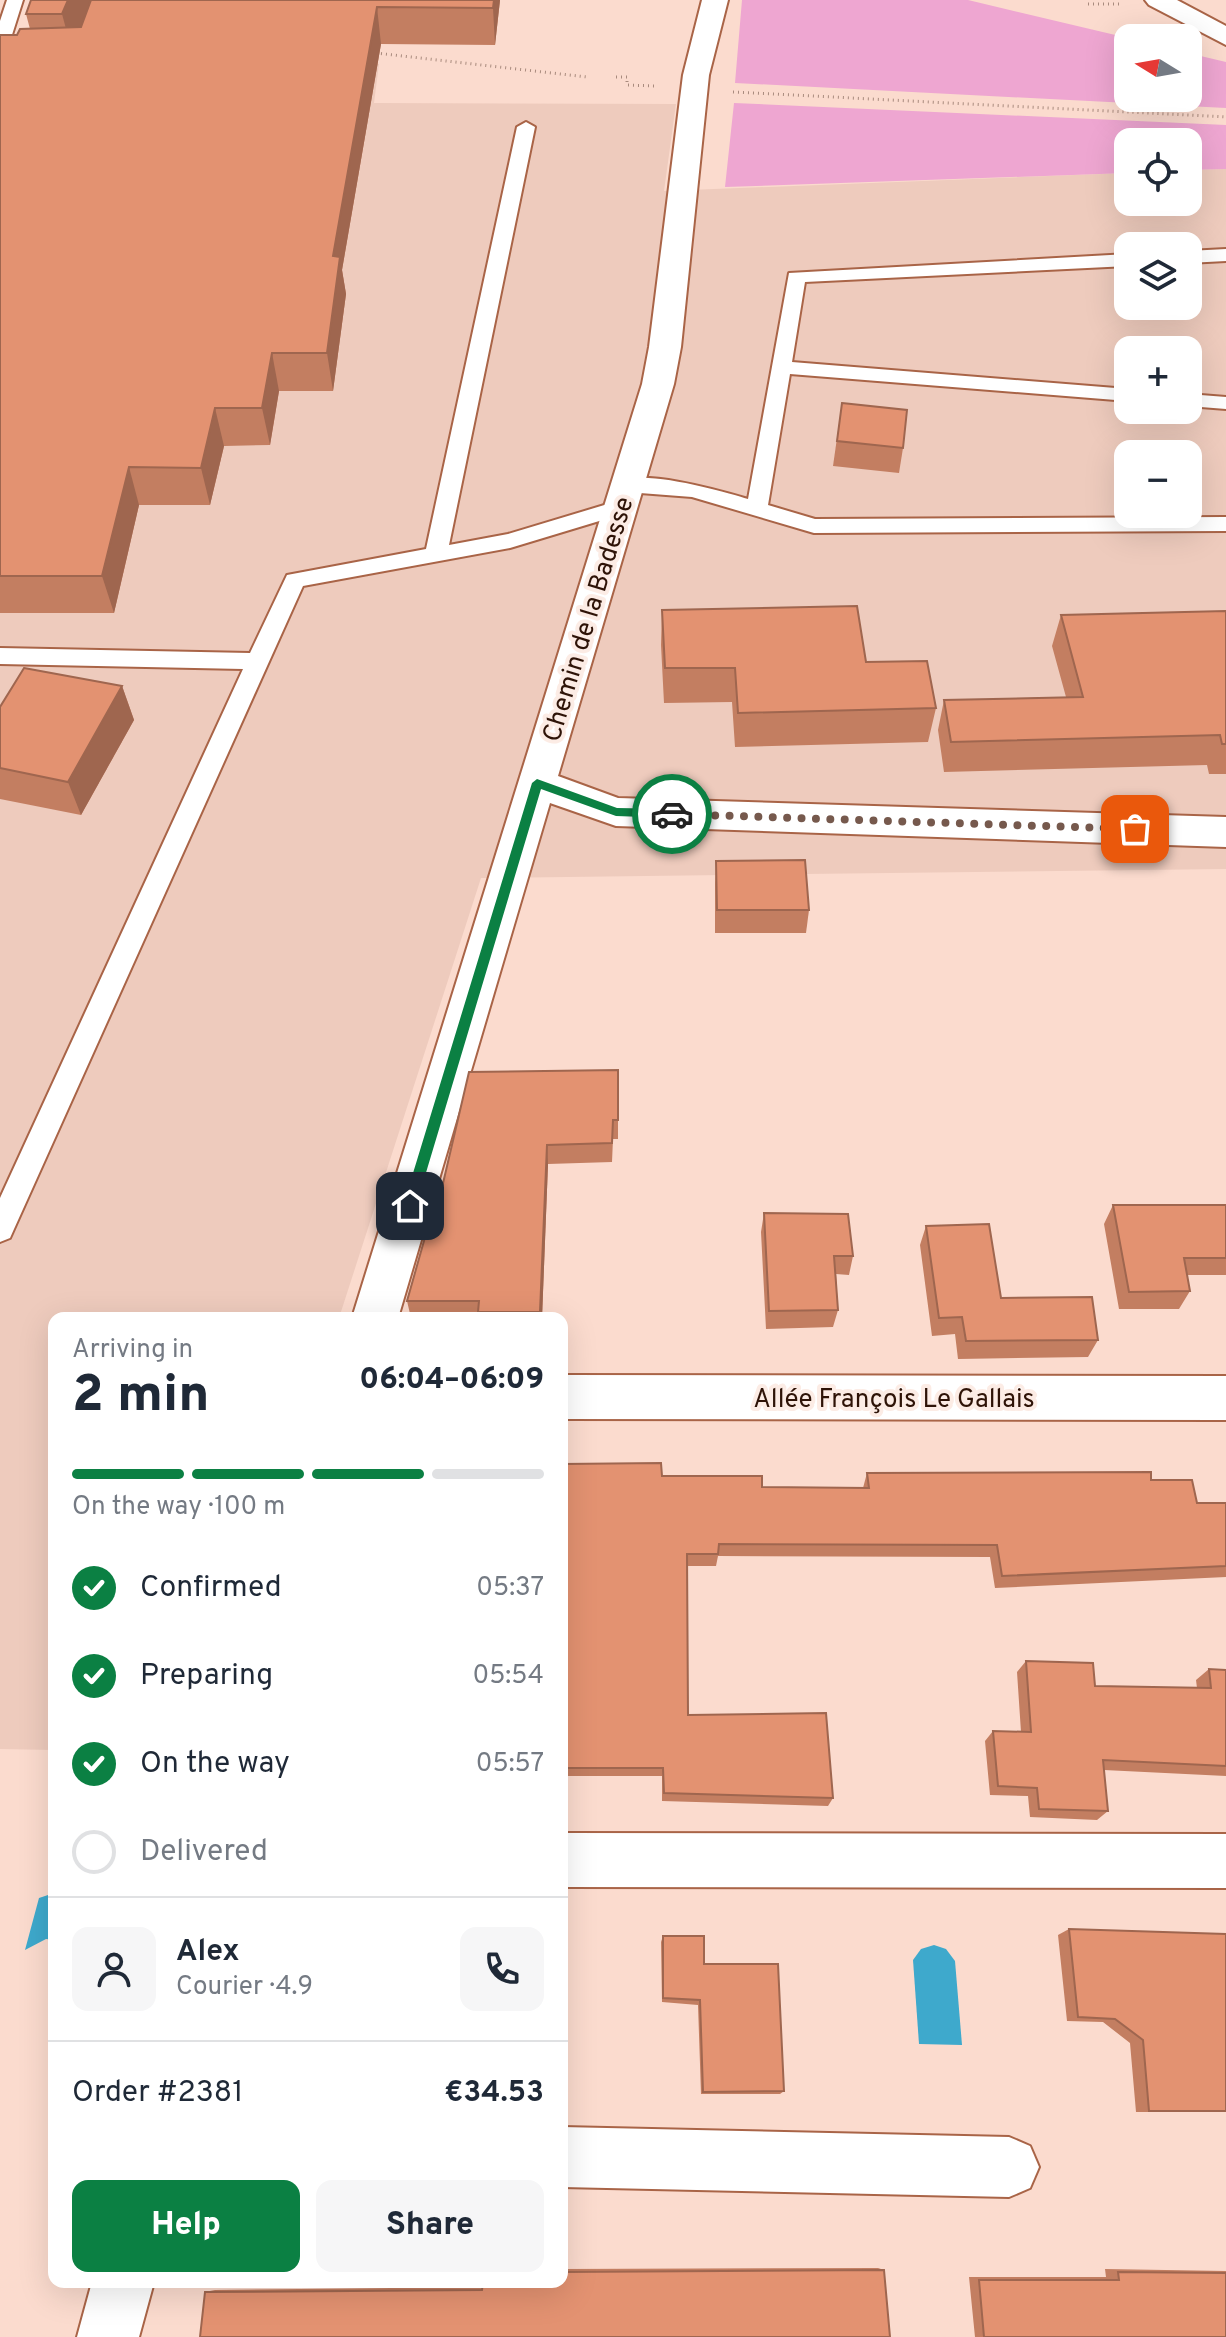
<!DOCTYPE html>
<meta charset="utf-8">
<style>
body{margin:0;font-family:Overpass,sans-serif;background:#f6f6f7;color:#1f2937;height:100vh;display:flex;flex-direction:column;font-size:30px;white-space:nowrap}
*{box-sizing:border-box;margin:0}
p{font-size:26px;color:#747a83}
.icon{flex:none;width:44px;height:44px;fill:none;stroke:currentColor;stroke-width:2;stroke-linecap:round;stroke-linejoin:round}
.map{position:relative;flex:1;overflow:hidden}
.side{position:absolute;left:48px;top:1312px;width:520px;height:976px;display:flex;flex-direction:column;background:#fff;border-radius:16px;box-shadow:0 8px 32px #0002}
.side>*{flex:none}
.needle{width:52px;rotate:281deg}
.fabs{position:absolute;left:1114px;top:24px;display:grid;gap:16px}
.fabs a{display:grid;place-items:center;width:88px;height:88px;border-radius:16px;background:#fff;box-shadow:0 8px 32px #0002;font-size:40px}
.pin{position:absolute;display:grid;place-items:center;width:68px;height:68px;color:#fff;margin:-34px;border-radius:16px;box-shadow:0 4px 12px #0006}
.courier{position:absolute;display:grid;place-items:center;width:80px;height:80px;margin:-40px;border:6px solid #0b8043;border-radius:50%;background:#fff;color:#222;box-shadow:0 2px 10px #0007}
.summary em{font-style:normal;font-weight:800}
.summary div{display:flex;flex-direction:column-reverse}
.summary{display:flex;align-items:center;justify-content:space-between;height:136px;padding:0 24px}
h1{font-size:52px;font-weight:800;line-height:60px}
.bar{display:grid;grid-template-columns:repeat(4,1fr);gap:12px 8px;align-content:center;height:96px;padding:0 24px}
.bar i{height:10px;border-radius:6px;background:#e0e1e3}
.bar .current{background:#0b8043}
.bar p{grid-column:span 4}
.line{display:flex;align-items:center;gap:20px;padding:0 24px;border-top:2px solid #e0e1e3}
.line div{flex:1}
.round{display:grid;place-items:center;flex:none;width:84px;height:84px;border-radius:16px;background:#f6f6f7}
ol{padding:0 24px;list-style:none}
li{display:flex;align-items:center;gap:24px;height:88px}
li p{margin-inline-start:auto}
li .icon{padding:8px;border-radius:50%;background:#0b8043;color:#fff;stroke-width:4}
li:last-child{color:#747a83}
li i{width:44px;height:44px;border:4px solid #e0e1e3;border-radius:50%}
.action{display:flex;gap:16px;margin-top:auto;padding:16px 24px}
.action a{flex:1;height:92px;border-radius:16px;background:#0b8043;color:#fff;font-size:32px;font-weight:800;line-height:92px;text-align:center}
.action a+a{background:#f6f6f7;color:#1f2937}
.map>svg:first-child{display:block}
.built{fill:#eecbbd;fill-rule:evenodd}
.green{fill:#eea6d1}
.water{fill:#3ea9cc}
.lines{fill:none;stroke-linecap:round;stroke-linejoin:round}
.service-casing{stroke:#a96447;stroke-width:4}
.minor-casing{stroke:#a96447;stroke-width:4}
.path{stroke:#a88a7d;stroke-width:3;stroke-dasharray:1 4;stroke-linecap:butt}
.service{fill:#fff;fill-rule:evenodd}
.minor{fill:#fff;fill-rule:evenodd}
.wall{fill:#c37e61}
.shaded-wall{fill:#9f664f}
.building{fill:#e39271;stroke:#9f664f;stroke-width:2}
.route{fill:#0b8043}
.done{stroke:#76594d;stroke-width:8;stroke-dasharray:0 14.4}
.labels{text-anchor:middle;stroke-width:8;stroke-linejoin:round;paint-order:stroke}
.street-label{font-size:26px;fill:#2e1307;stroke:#fcece5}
</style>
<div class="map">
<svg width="1226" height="2337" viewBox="0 0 1226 2337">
<rect width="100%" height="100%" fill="#fbdbce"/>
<path class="built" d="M294 64H379L374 103 676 104 664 191 1128 173V202H1188V170L1226 169V869L481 878 339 1318H54V1750L0 1749V72ZM1128 246H1188V306H1128ZM1128 350H1188V410H1128ZM1128 454H1188V514H1128Z"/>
<g class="green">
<path d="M742 0H968L1128 38V98H1188V53L1226 62V108L735 83Z"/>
<path d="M734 103 1226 125V169L1188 170V142H1128V173L725 187Z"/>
</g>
<g class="water">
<path d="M54 1893V1940L46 1939 25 1950 39 1898Z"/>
<path d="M934 1945 946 1949 955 1961 962 2045 919 2044 913 1960 921 1949Z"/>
</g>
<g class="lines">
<defs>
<g id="service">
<path d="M7 0H23L11 38 14 48 36 57 34 61 28 62 0 53V21Z"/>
<path d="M526 122 535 127 449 545 508 534 621 500 629 502 632 507 629 512 510 548 303 586 14 1229 10 1238 0 1242V1198L243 669 0 664V648L250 653 287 575 426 549 517 127Z"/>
<path d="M1226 249V261L1188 263V251Z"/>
<path d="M1128 254V266L805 282 792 362 1128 389V401L790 374 768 505 815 519 1226 517V531L814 533 692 497 627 492 616 485C632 465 725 492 748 499L789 273Z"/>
<path d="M1188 394 1226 397V409L1188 406Z"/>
</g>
<g id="minor">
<path d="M702 0H728L709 75 681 347 674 384 558 776 618 798 1226 817V847L616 826 550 803 398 1318H352L642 384 649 347 683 75Z"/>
<path d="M1145 0H1177L1226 26V45L1149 5Z"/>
<path d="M562 1375 1226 1376V1420L562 1419Z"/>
<path d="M562 1833 1226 1834V1888L562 1887Z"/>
<path d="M562 2127 1009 2137 1030 2146 1039 2167 1030 2188 1009 2197 562 2187Z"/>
<path d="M92 2282H154L139 2337H77Z"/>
</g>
</defs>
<use href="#service" class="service-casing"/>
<use href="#minor" class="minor-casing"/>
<g class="path">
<path d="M1088 4H1120"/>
<path d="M376 53 587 77"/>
<path d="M616 77H627V85L655 86"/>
<path d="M733 92 1226 117"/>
</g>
<use href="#service" class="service"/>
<use href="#minor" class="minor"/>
</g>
<g class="wall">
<path d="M31 0H500L495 45 381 44 342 270 346 294 333 391H279L270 445 224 446 210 505H139L114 613H0V35H17L30 29 26 14Z"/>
<path d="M842 403 903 448 899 473 833 466Z"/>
<path d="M662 610 866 662 936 708 928 742 735 747 732 702 664 703 661 645Z"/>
<path d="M1226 611V774H1209L1207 765 944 772 938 730 944 700 1066 697 1052 646 1061 615Z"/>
<path d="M122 686 134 720 81 815 0 799V707Z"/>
<path d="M716 861 809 910 806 933H715V884Z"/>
<path d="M618 1070V1139H613L612 1162 548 1164 542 1318H411L407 1301 437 1209Z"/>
<path d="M1113 1205 1226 1258V1275H1187L1190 1291 1179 1309H1119L1104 1224Z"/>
<path d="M764 1213 853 1256 849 1275 836 1274 838 1310 833 1327 766 1329 761 1232Z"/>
<path d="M926 1226 1001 1298 1098 1340 1088 1357 958 1359 955 1334 932 1336 920 1245Z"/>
<path d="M562 1464 762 1487 863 1488 867 1473 1151 1480 1197 1503H1226V1577L995 1588 990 1557 718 1556 716 1566H687L688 1715 833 1798 828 1806 662 1801V1776H562Z"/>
<path d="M1026 1661 1095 1686 1197 1688 1196 1680 1209 1669 1226 1670V1776L1104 1770 1108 1811 1097 1820 1030 1817 1028 1796 990 1795 985 1741 993 1731 1021 1732 1017 1672Z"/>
<path d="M1069 1929 1226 1934V2112H1136L1130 2043 1103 2022 1067 2021 1058 1935Z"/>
<path d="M663 1936 704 1964 784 2091 780 2094H701L698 2005 662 2002 661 1942Z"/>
<path d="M878 2268 884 2270 890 2337 205 2292 215 2290 482 2287 562 2282V2269Z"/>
<path d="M1105 2269 1226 2271V2337H975L969 2277H1106Z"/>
</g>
<g class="shaded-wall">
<path d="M68 0H98L72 51 62 14Z"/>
<path d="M494 0H500L495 45 493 8Z"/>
<path d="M377 7 381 44 342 270 346 294 333 391 327 353 333 256Z"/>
<path d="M272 353 279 391 270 445 262 408Z"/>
<path d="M215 408 224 446 210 505 201 468Z"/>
<path d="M129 467 139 505 114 613 102 576Z"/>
<path d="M122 686 134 720 81 815 68 782Z"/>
<path d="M547 1145 548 1164 542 1318H540Z"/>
</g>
<g class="building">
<path d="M31 0H68L62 14H26Z"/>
<path d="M91 0H494L493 8 377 7 333 256 340 257 327 353H272L262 408H215L201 468 129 467 102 576H0V35H17L20 29 81 27Z"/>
<path d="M842 403 907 410 903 448 837 441Z"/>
<path d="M857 606 866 662 927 661 936 708 738 713 735 668H665L662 610Z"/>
<path d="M1226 611V744H1222L1220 735 951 742 944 700 1083 697 1061 615Z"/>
<path d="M24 668 122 686 68 782 0 768V707Z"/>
<path d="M805 860 809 910H717L716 861Z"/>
<path d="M618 1070V1120H613L612 1143 547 1145 540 1312H478L479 1301H407L433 1209H437L469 1072Z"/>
<path d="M1113 1205H1226V1258H1184L1190 1291 1129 1292Z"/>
<path d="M764 1213 848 1214 853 1256H834L838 1310 769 1311Z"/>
<path d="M989 1224 1001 1298 1092 1297 1098 1340 966 1341 962 1317 939 1318 926 1226Z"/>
<path d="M661 1463 662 1476H762V1487L869 1488 867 1473 1151 1472V1480H1192L1197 1503H1226V1566L1002 1576 997 1545 719 1544 718 1554H687L688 1715 826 1713 833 1798 664 1793 663 1768H562V1464Z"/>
<path d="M1026 1661 1093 1663 1095 1686 1211 1688 1209 1669 1226 1670V1766L1103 1760 1108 1811 1039 1809 1037 1788 998 1786 993 1731 1031 1732Z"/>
<path d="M1069 1929 1226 1934V2111H1149L1143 2040 1115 2019 1078 2017Z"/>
<path d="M663 1936H704V1964H778L784 2091 703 2092 700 2000 663 1998Z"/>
<path d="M884 2270 890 2337H200L205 2292 482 2290 483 2282H562V2272Z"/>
<path d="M1118 2272 1226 2273V2337H984L979 2280H1119Z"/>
</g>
<path class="route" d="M537 779 617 808 672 809 678 814 672 818 616 816 541 789 416 1206 410 1212 403 1206 532 783Z"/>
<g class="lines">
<path class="done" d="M672 814 1135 829"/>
</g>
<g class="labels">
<g class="street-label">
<text transform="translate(587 619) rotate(-73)" y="9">Chemin de la Badesse</text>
<text x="894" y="1407">Allée François Le Gallais</text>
</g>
</g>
</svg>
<div class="fabs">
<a><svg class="needle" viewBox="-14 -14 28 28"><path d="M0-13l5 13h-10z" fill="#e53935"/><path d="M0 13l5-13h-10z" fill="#747a83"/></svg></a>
<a><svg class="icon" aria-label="locate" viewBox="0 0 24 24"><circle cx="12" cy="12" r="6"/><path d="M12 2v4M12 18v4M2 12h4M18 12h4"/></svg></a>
<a><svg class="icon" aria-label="layers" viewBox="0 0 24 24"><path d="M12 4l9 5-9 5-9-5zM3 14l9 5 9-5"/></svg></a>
<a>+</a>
<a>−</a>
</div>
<div class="pin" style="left:1135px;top:829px;background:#ea580c"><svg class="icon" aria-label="bag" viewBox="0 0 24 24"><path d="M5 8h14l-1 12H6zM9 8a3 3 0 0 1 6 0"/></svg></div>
<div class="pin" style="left:410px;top:1206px;background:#1f2937"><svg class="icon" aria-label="home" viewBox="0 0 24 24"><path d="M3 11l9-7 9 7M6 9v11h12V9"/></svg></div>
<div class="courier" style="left:672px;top:814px"><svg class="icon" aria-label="car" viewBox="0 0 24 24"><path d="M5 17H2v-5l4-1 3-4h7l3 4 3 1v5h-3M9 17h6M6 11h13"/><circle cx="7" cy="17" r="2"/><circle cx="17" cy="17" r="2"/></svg></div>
<section class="side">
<div class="summary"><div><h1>2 min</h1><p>Arriving in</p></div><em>06:04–06:09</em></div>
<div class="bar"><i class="current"></i><i class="current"></i><i class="current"></i><i></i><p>On the way · 100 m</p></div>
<ol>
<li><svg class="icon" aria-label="check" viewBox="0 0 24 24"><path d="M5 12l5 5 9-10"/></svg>Confirmed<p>05:37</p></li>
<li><svg class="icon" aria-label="check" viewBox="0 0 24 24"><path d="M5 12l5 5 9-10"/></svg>Preparing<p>05:54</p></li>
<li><svg class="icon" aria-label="check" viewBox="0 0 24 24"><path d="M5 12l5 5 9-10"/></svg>On the way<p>05:57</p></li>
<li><i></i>Delivered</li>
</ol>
<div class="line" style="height:144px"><a class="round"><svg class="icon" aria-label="person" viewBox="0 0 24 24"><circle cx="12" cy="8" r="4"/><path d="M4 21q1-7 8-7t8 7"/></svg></a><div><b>Alex</b><p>Courier · 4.9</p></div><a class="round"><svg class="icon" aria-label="phone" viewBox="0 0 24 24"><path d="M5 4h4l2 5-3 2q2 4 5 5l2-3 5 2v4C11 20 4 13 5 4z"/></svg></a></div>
<div class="line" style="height:104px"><div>Order #2381</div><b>€34.53</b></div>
<div class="action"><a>Help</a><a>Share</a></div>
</section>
</div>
